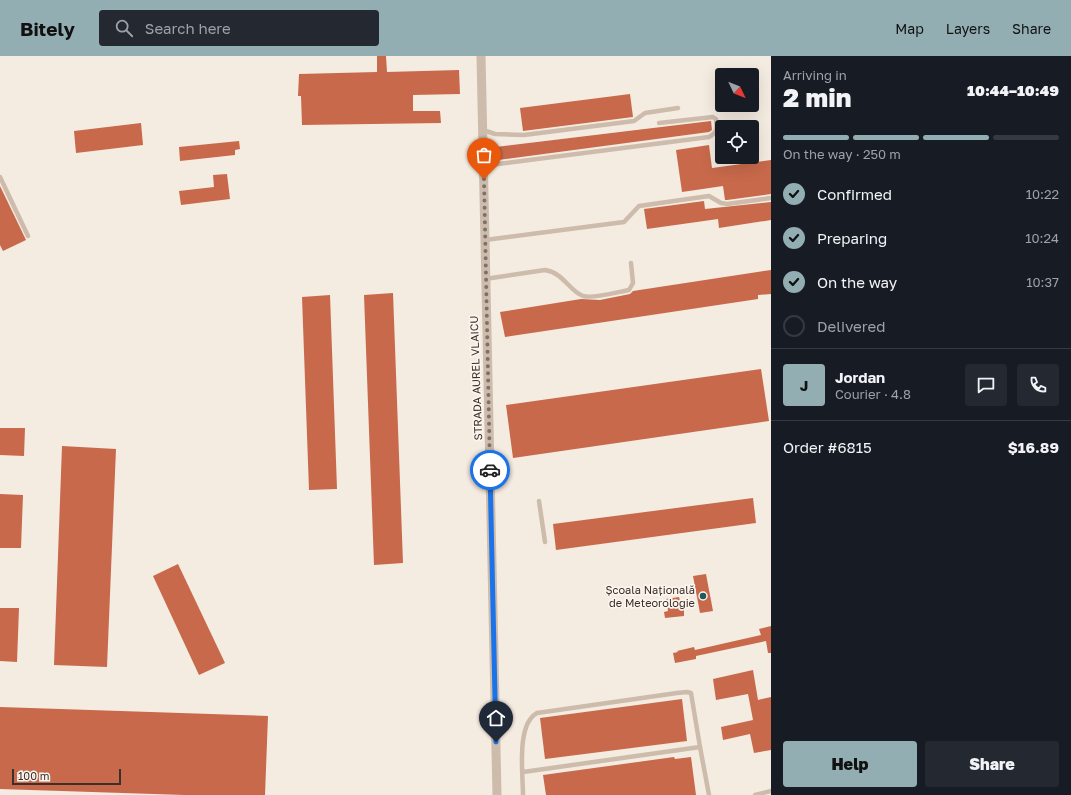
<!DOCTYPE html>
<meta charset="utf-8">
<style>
body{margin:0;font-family:"Golos Text",sans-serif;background:#242831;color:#f1f3f6;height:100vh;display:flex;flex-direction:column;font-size:15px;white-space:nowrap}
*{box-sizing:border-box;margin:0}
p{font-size:13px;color:#9ea1a6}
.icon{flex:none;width:22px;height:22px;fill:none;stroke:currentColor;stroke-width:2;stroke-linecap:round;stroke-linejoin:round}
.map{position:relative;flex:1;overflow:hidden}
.sheet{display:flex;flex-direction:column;background:#171b24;width:300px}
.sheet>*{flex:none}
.needle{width:26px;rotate:133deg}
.fabs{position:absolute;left:715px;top:12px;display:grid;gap:8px}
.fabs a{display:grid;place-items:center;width:44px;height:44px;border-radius:4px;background:#171b24;box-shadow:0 4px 16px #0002;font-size:20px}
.scale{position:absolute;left:12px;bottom:10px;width:109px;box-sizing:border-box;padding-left:4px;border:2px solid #3b302b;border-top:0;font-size:11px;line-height:14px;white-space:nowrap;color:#3b302b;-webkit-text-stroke:3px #fbf5ee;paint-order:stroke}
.pin{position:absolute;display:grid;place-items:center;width:34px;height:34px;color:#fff;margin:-41px -17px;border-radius:50% 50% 50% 0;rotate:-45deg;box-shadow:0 0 4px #0007}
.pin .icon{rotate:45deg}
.courier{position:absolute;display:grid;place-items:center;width:40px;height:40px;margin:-20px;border:3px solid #1a73e8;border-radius:50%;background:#fff;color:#222;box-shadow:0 1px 5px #0007}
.headline em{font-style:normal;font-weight:800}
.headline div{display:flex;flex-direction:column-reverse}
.headline{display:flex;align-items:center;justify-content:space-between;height:68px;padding:0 12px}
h1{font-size:26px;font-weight:800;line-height:30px}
.bar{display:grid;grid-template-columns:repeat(4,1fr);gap:6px 4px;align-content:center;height:48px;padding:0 12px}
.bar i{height:5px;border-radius:3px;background:#363941}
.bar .active{background:#92aeb2}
.bar p{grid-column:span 4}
.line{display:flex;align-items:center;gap:10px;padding:0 12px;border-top:1px solid #363941}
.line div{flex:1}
.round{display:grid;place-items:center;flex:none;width:42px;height:42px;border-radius:4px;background:#242831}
ol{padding:0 12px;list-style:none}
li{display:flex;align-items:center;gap:12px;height:44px}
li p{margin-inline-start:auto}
li .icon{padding:4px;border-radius:50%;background:#92aeb2;color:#111;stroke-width:4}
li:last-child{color:#9ea1a6}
li i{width:22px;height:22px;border:2px solid #363941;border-radius:50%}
.action{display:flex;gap:8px;margin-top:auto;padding:8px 12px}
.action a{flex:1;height:46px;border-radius:4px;background:#92aeb2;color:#111;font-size:16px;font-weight:800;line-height:46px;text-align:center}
.action a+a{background:#242831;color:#f1f3f6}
header{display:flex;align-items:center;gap:24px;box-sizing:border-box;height:56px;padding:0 20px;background:#92aeb2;color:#111}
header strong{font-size:19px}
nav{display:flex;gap:22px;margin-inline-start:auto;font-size:14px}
.search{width:280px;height:36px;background:#242831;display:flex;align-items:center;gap:10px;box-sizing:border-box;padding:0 14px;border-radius:4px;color:#9ea1a6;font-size:15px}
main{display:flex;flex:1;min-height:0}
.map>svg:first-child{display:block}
.building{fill:#c8694b}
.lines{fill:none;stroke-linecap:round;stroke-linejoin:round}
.lane{stroke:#cdbbac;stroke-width:4.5}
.street{stroke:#cdbbac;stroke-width:9}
.done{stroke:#7c716b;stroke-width:4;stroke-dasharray:0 7.2}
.route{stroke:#1a73e8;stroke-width:5}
.poi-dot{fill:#1f5a5e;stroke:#fbf5ee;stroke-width:1.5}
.labels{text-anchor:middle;stroke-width:3.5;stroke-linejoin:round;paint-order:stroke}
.street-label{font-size:11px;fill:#3b302b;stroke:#fbf5ee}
.poi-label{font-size:11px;fill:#3b302b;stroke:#fbf5ee;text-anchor:end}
</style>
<header>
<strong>Bitely</strong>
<div class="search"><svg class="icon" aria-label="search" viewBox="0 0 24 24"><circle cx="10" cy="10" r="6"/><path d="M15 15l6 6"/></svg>Search here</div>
<nav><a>Map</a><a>Layers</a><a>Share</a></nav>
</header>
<main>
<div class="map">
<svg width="771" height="739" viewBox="0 0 771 739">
<rect width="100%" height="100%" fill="#f4ebe1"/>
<g class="building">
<path d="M377 0H386L387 16 459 14 460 38 413 39V55H440L441 67 302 69 301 40H298L299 18 377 16Z"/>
<path d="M630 38 633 61 523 75 520 52Z"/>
<path d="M711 65 712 74 709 76 498 104 496 91Z"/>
<path d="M141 67 143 89 76 97 74 75Z"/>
<path d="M239 85 240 93 235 94V99L180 105 179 91Z"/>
<path d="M709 89 712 112 771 104V138L727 144H725L723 130 682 136 676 94Z"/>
<path d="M227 118 230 143 181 149 179 135 214 131 213 119Z"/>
<path d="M0 130 26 184 3 195 0 189Z"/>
<path d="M704 145 705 153 771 146V164L719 172 718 163 647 173 644 153Z"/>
<path d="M771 214V238L758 239V243L505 281 500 256 581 243 600 244 630 238 633 235Z"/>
<path d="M393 237 403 507 374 509 364 239Z"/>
<path d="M330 239 337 433 309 434 302 241Z"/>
<path d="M761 313 769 365 513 402 506 349Z"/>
<path d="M0 372H25L24 400 0 399Z"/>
<path d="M62 390 116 393 107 611 54 609Z"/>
<path d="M0 438 23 439 21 492H0Z"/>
<path d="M753 442 756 467 556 494 553 468Z"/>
<path d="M178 508 225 607 199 619 153 520Z"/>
<path d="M706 518 713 555 700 557 693 520Z"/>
<path d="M679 541 681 549H684V560L665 562 664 556 668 555 666 543Z"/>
<path d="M0 552H19L17 606 0 605Z"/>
<path d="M771 570V597H768L766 585 696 600V603L675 607 673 597 678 596 677 595 694 591 695 594 761 579 759 573Z"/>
<path d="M753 614 758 644 771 641V694L754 697 750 678 723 684 721 671 753 664 748 638 716 644 713 623Z"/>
<path d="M682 643 687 685 545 703 540 662Z"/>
<path d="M0 651 268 660 265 739H184L0 733Z"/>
<path d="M674 701 675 703 691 701 696 739H546L543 719Z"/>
</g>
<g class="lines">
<g class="lane">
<path d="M483 74 495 78 524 79 634 65 645 57 678 52"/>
<path d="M483 110 709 81C718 76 717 72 716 63L713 61 659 67"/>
<path d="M0 121 28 180"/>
<path d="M485 184 624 166 639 150 709 140 721 147 727 148 771 142"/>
<path d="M485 223 545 214C564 217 569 235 583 240 593 243 618 236 629 234L633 227 631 207"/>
<path d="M539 445 545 486"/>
<path d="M700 691 709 739"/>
<path d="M523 739C523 719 516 668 537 657L677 637 687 636 691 637 700 691 523 716"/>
<path d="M755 739 771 735"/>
</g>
<path class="street" d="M481 0 497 739"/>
</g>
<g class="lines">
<path class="done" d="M484 123 490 414"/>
<path class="route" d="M490 414 496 686"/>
</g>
<circle class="poi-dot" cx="703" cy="540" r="4"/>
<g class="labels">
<g class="street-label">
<text transform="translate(476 322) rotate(-92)" y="4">STRADA AUREL VLAICU</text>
</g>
<g class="poi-label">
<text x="695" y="538">Școala Națională<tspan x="695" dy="13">de Meteorologie</tspan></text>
</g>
</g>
</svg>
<div class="fabs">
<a><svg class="needle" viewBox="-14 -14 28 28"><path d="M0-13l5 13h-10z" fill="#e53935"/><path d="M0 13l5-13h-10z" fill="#9ea1a6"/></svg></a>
<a><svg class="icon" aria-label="locate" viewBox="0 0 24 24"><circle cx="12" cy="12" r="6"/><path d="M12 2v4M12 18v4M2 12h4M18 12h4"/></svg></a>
</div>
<div class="scale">100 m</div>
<div class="pin" style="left:484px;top:123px;background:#ea580c"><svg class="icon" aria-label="bag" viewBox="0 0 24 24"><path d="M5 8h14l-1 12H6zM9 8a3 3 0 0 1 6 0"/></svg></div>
<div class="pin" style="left:496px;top:686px;background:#1f2937"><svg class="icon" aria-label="home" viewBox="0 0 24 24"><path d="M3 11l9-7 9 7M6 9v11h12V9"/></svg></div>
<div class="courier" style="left:490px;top:414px"><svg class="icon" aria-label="car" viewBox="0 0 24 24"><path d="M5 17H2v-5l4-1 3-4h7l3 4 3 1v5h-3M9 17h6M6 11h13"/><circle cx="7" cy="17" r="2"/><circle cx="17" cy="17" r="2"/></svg></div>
</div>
<section class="sheet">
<div class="headline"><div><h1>2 min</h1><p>Arriving in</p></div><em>10:44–10:49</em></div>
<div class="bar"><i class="active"></i><i class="active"></i><i class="active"></i><i></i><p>On the way · 250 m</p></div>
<ol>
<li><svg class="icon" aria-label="check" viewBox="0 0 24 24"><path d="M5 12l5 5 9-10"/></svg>Confirmed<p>10:22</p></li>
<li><svg class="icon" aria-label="check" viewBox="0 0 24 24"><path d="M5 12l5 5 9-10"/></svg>Preparing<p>10:24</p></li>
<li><svg class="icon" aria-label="check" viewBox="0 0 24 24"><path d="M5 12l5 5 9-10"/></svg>On the way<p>10:37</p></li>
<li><i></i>Delivered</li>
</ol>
<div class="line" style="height:72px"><b class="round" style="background:#92aeb2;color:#111">J</b><div><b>Jordan</b><p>Courier · 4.8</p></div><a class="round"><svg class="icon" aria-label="chat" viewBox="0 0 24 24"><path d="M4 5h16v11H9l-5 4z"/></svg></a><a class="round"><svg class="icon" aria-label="phone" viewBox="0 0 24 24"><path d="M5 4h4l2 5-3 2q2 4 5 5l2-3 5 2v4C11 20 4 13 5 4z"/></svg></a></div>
<div class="line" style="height:52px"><div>Order #6815</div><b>$16.89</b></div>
<div class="action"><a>Help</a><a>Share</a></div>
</section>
</main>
